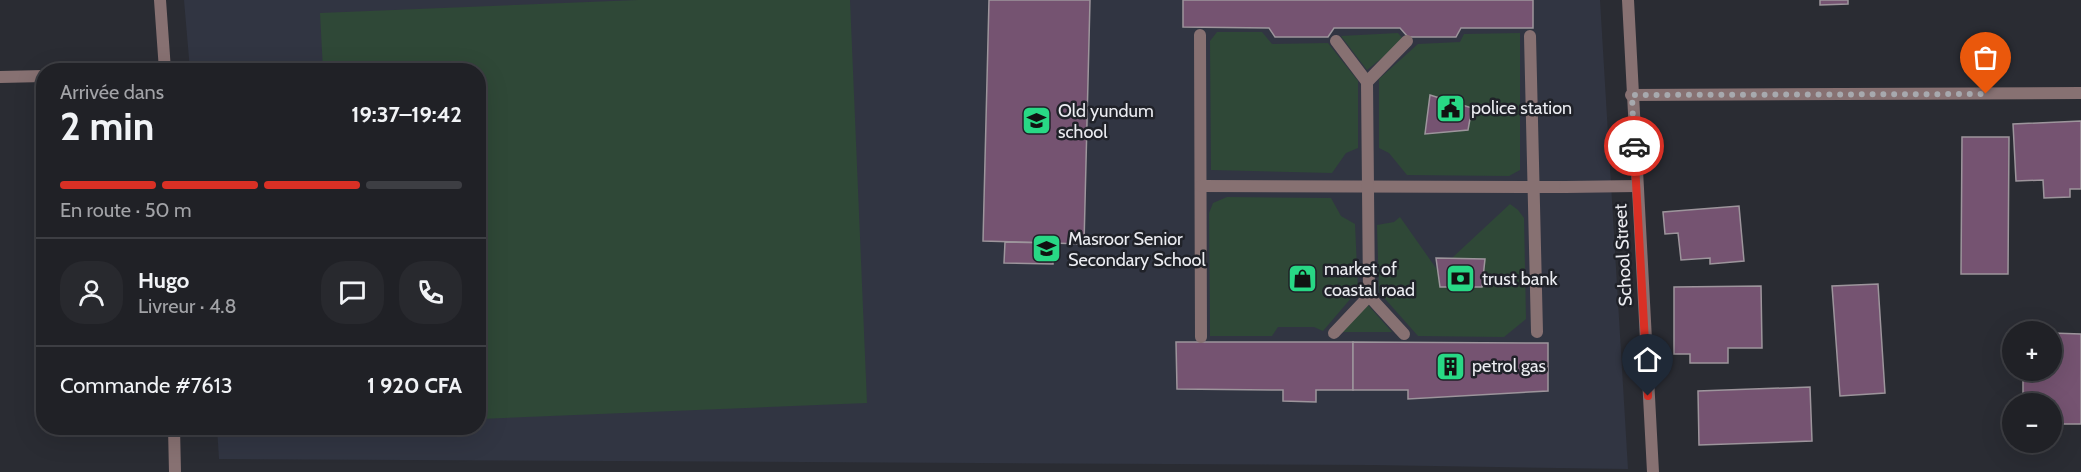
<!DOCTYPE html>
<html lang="fr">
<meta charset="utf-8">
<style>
body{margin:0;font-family:Cabin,sans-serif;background:#28292e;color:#f1f3f6;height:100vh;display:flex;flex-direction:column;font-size:22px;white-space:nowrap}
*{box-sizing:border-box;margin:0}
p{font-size:20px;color:#a2a3a7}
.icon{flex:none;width:33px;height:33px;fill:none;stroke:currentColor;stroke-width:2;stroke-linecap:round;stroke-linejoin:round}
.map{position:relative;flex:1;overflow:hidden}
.drawer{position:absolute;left:36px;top:63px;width:450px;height:372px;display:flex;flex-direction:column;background:#202126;border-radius:24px;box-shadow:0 6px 24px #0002,0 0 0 2px #3d3e43}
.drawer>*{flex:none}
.tools{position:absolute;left:2002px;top:321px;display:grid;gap:12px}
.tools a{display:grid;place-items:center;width:60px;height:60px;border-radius:50%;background:#202126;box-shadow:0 6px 24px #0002,0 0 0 2px #3d3e43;font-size:30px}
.pin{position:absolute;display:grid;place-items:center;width:51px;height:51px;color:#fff;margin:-62px -26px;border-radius:50% 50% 50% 0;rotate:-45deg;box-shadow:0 0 6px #0007}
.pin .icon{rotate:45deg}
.courier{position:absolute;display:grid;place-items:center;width:60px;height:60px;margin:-30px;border:4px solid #d93025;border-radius:50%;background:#fff;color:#222;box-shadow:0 2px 8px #0007}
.overview em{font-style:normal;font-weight:800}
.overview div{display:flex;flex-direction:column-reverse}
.overview{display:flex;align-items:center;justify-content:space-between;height:102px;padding:0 24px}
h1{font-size:39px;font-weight:800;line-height:45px}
.bar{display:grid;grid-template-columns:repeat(4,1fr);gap:9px 6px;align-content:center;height:72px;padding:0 24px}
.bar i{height:8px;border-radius:4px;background:#3d3e43}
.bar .selected{background:#d93025}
.bar p{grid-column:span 4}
.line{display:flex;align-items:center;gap:15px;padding:0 24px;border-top:2px solid #3d3e43}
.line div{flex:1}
.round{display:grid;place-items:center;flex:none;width:63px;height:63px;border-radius:24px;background:#28292e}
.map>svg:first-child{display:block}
.built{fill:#313542}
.green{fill:#2f4837}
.building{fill:#755371;stroke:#9d959c;stroke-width:1.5}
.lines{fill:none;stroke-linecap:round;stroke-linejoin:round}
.pedestrian{stroke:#877172;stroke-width:12}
.minor{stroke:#877172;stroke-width:12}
.done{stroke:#a7a9ae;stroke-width:6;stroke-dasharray:0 10.8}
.route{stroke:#d93025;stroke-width:8}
.labels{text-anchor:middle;stroke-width:5;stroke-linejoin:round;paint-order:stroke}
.poi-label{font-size:18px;fill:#ebecf1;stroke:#202229;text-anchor:start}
.street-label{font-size:18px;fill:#ebecf1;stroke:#202229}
</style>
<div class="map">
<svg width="2081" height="472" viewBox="0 0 2081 472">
<rect width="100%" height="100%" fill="#2a2c33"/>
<path class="built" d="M184 0H1600L1628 469 1372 465 219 459 217 428H478V70H190Z"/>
<g class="green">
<path d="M638 0H850L867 403 479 419 478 70H323L320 13Z"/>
<path d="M1217 32H1262L1272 44 1328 43 1358 81V148L1346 153 1332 173 1211 170 1210 41Z"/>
<path d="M1398 33 1404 40 1367 70 1341 36Z"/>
<path d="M1520 33V170L1509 176 1407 175 1389 153 1379 148V79L1418 44 1460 42 1464 34Z"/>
<path d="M1227 197 1331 198 1341 216 1355 224 1358 290 1323 331 1314 327H1278L1272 336H1210L1209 213 1213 203Z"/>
<path d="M1510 204 1518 210 1524 218 1526 319 1504 337 1418 336 1379 292 1377 225 1394 222 1400 217 1438 271Z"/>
<path d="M1367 304 1392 332H1341Z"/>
</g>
<g class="building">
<path d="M989 0H1090L1084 244 983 241Z"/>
<path d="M1183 0H1533V28H1461L1456 37H1408L1400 28H1334L1328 37H1275L1269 28 1183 27Z"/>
<path d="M1820 0H1848V4L1820 5Z"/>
<path d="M1430 95 1472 108 1468 130 1425 134Z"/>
<path d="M2081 121V189H2070V197L2044 198 2043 180 2016 181 2013 124Z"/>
<path d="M1962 137H2009L2008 274H1961Z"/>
<path d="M1739 206 1744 261 1710 264V258L1681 260 1678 233 1665 234 1663 212Z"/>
<path d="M1005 242 1053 243V264L1004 263Z"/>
<path d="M1436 258 1485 259 1482 287H1440Z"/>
<path d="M1878 284 1885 393 1840 396 1832 286Z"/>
<path d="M1761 286 1762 348H1728V363H1690V354H1674V287Z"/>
<rect x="2007" y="333" width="6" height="34"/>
<path d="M2052 333 2081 334V424H2052V404H2023V370H2052Z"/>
<path d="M1176 342H1353V390H1316V402L1283 401V390L1177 389Z"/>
<path d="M1353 342 1548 343V391L1408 399V390H1353Z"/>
<path d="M1810 387 1812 441 1699 445 1698 391Z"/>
</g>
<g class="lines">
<g class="pedestrian">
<path d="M1200 35 1201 337"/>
<path d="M1530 36 1537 332"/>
<path d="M1367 82 1407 41"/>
<path d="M1201 186 1565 187"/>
<path d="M1369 296 1404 334"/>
<path d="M1334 333 1369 296 1367 82 1336 41"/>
</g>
<g class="minor">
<path d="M160 0 165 70"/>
<path d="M1628 0 1653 472"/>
<path d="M0 77 44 76"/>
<path d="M1631 95 2081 93"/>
<path d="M1565 187 1637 186"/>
<path d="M174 428 175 472"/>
</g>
</g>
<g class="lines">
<path class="done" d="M1634 146 1632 95 1986 94"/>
<path class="route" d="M1634 146 1648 396"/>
</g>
<defs>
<symbol id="civic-square" viewBox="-11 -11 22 22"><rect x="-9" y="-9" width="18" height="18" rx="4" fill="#28d885" stroke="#202229"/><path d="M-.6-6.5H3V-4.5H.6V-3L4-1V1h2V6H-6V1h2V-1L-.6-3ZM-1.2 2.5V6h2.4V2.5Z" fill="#111"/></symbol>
<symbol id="school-square" viewBox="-11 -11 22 22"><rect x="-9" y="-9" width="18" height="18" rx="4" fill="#28d885" stroke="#202229"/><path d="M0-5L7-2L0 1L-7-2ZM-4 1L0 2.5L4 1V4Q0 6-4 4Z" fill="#111"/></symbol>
<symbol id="shop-square" viewBox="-11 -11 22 22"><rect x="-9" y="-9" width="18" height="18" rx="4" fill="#28d885" stroke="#202229"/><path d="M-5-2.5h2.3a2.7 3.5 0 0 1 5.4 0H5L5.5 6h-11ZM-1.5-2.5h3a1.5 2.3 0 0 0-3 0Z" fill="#111"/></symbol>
<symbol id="bank-square" viewBox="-11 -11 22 22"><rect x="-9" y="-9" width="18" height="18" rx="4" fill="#28d885" stroke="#202229"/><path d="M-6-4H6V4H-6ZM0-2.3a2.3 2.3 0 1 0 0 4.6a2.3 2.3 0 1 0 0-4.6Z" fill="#111"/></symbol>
<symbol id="building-square" viewBox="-11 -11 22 22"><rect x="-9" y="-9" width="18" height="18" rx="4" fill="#28d885" stroke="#202229"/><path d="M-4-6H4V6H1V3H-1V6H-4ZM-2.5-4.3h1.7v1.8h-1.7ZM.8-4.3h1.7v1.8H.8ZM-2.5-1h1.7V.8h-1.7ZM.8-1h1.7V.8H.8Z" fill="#111"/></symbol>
</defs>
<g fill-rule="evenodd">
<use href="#civic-square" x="1434" y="92" width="33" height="33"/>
<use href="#school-square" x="1020" y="104" width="33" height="33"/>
<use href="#school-square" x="1030" y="232" width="33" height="33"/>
<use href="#shop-square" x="1286" y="262" width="33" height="33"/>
<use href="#bank-square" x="1444" y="262" width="33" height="33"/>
<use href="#building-square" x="1434" y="350" width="33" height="33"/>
</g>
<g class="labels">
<g class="poi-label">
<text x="1471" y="114">police station</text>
<text x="1058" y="117">Old yundum<tspan x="1058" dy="21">school</tspan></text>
<text x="1068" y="245">Masroor Senior<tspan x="1068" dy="21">Secondary School</tspan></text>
<text x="1324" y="275">market of<tspan x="1324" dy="21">coastal road</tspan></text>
<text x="1482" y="285">trust bank</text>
<text x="1472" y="372">petrol gas</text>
</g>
<g class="street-label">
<text transform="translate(1623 255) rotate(-93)" y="6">School Street</text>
</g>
</g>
</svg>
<div class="tools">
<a>+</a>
<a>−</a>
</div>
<div class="pin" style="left:1986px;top:94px;background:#ea580c"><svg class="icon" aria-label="bag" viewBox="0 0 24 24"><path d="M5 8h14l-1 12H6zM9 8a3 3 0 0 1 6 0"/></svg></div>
<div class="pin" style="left:1648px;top:396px;background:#1f2937"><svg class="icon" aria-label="home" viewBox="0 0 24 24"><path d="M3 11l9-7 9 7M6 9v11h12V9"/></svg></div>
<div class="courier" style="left:1634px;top:146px"><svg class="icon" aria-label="car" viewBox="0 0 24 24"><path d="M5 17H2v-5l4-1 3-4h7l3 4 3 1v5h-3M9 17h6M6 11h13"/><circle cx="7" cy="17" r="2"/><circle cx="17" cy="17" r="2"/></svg></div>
<section class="drawer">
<div class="overview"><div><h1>2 min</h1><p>Arrivée dans</p></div><em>19:37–19:42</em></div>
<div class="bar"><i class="selected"></i><i class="selected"></i><i class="selected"></i><i></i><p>En route · 50 m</p></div>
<div class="line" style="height:108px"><a class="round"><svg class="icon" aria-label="person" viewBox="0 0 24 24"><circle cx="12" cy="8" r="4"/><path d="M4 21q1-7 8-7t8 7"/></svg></a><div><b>Hugo</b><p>Livreur · 4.8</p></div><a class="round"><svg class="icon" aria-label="chat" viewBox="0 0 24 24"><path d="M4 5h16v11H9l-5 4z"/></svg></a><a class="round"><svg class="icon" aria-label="phone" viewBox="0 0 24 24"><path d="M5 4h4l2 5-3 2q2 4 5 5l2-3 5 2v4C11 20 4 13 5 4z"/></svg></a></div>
<div class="line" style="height:78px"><div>Commande #7613</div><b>1 920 CFA</b></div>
</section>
</div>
